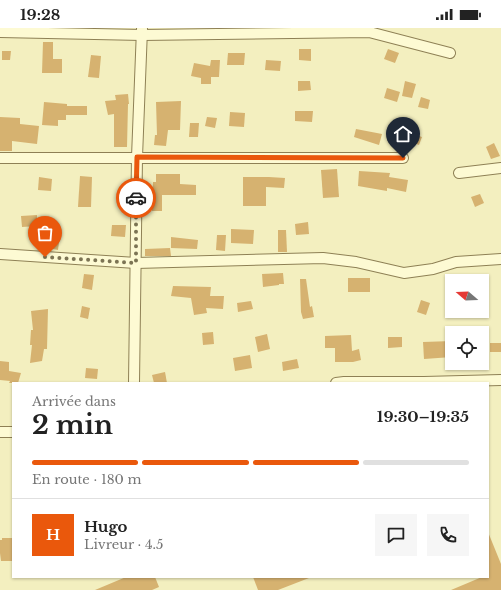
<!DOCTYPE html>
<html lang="fr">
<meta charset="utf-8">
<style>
body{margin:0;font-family:"Libre Baskerville",serif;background:#f6f6f6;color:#222;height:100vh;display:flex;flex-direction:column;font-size:15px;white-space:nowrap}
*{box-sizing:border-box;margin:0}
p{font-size:13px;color:#767676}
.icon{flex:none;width:22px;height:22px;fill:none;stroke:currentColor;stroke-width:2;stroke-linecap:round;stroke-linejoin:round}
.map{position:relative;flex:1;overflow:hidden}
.details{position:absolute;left:12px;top:354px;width:477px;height:196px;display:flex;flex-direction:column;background:#fff;border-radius:0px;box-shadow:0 1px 3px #0004}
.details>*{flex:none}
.needle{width:26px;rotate:289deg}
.tools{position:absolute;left:445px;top:246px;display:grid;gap:8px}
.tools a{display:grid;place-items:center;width:44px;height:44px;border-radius:0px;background:#fff;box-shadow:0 1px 3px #0004;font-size:20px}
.pin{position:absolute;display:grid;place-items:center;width:34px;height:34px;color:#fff;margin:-41px -17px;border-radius:50% 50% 50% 0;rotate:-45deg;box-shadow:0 0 4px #0007}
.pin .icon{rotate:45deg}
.courier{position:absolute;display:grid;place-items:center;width:40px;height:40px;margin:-20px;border:3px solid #ea580c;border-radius:50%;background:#fff;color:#222;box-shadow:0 1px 5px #0007}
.summary em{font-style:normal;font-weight:700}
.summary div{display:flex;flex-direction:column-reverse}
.summary{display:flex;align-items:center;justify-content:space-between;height:68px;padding:0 20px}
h1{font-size:26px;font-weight:700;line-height:30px}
.bar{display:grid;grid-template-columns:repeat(4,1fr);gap:6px 4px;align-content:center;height:48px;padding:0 20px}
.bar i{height:5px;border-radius:3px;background:#e0e0e0}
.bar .on{background:#ea580c}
.bar p{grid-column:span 4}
.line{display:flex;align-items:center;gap:10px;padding:0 20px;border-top:1px solid #e0e0e0}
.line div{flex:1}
.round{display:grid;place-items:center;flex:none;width:42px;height:42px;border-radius:0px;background:#f6f6f6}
.status{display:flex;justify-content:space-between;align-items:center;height:28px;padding:0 20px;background:#fff;direction:ltr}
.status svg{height:11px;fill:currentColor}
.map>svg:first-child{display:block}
.building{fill:#d6b270}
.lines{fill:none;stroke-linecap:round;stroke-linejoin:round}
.street-casing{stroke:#8e8055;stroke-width:12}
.street{stroke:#fdfad3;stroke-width:10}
.done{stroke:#7c7454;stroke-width:4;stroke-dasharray:0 7.2}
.route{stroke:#ea580c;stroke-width:5}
</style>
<div class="status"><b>19:28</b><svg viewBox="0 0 49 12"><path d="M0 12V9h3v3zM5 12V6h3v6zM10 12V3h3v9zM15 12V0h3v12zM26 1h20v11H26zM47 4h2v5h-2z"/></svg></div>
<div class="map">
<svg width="501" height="562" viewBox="0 0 501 562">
<rect width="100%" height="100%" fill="#f3efbf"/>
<g class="building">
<path d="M43 14H53V31H62V45H42Z"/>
<path d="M299 21H311V33L299 32Z"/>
<path d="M388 21 399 25 395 35 384 31Z"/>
<path d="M2 23H11L10 32H2Z"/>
<path d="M228 25H245L244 37H227Z"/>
<path d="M91 27 101 28 99 50 88 49Z"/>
<path d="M211 32H220L219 49H211V56H201V50L191 48 194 35 210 38Z"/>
<path d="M266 32 281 33 280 43 265 42Z"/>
<path d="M298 53H310L311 62 298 63Z"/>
<path d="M405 53 416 56 412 70 402 68Z"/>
<path d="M387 60 400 64 397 74 384 70Z"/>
<path d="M128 66 129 76H128L127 119H114V86L108 87 105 73 116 72 115 67Z"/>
<path d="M421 69 430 72 428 81 418 79Z"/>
<path d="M181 73 180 102H168L166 118 154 117 155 107H157L156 74Z"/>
<path d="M44 74 67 76V78H87V87H66V92H58V98L42 97Z"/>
<path d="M295 83H313L312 94 295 93Z"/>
<path d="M230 84 245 85 244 99 229 98Z"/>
<path d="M0 89 20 90V96L39 98 37 116 12 113V123H0Z"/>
<path d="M207 89 217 90 215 100 205 98Z"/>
<path d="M190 95H199L198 109H189Z"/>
<path d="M390 100 399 102 396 112 388 110Z"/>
<path d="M356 101 382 106 379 117 354 109Z"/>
<path d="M413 106 422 109 419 117 411 114Z"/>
<path d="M494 115 500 128 491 131 486 119Z"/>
<path d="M337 141 339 169 323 170 321 142Z"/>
<path d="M359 143 390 145 389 149 408 152 406 164 387 160V163L358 158Z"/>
<path d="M156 146H180V156L196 157V167H162V183H152L153 154H156Z"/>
<path d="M80 148 92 149 91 179H78Z"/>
<path d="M39 149 52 151 51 163 38 162Z"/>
<path d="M243 149H269L285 150 284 160 266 159V178H243Z"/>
<path d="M480 166 484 175 475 179 471 169Z"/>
<path d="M37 187V198L22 199 21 188Z"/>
<path d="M308 194 309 206 296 207 295 196Z"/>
<path d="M112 197H126L125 209 111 208Z"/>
<path d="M231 201 254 202 253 216 231 215Z"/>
<path d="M278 202H286L287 224H278Z"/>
<path d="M50 206 60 207 58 222 48 220Z"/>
<path d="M217 207H226L225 223 216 222Z"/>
<path d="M171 209 198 212 197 221 171 220Z"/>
<path d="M170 220 171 228H145V221Z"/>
<path d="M283 245 284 256H279V257L263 259 262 246Z"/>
<path d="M84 246 94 247 92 262 82 260Z"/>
<rect x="348" y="250" width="22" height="14"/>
<path d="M300 251H306L310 279 312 278 314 289 303 291 301 284Z"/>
<path d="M173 258 211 259 210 268H224L223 281 206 280 207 285 194 287 191 270 171 268Z"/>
<path d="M421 272 430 275 426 287 417 284Z"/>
<path d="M251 273 253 281 238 284 237 275Z"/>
<path d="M82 278 90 280 88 291 80 289Z"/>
<path d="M48 281 47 321H44L42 333 30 335 32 317H30L31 302H33L31 283Z"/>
<path d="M213 304 214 316 203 317 202 305Z"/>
<path d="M267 306 270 321 258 324 255 309Z"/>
<path d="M351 307 352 323 359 321 361 332 353 334H335V320H325V308Z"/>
<path d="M388 309H402V319L388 320Z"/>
<path d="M452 313V329L424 331 423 314Z"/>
<rect x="490" y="315" width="11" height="9"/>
<path d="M250 327 252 340 235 343 233 330Z"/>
<path d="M297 331 299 340 283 343 282 334Z"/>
<path d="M0 333 9 334V343L21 345 18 355H9L10 353 0 352Z"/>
<path d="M86 340 98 341 97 351 85 350Z"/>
<path d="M165 344 167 355H154L152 347Z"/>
<path d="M488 504 501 536V562H451L482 549H488Z"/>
<path d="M2 510H13L12 533H1L0 525V512H2Z"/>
<path d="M126 549H155L159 559 152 562H95Z"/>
<path d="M253 549H309V550L278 562H258Z"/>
</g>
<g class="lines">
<defs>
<g id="street">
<path d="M0 4 142 7 369 4 450 25"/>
<path d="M0 130H403"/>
<path d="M459 145 501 140"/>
<path d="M0 226 136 235 323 230 356 234 404 245 433 241 456 234 501 231"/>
<path d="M134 355 137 129 142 1"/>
<path d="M336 355 344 354H424L501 352"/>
<path d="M0 404H13"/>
</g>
</defs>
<use href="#street" class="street-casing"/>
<use href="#street" class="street"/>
</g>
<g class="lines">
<path class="done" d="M45 229 136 235V170"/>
<path class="route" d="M136 170 137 129 403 130"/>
</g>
</svg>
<div class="tools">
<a><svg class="needle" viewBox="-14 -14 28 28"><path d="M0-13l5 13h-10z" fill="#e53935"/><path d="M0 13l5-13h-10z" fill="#767676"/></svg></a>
<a><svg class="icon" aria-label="locate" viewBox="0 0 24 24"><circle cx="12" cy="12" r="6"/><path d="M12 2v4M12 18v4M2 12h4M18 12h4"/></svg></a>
</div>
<div class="pin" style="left:45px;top:229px;background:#ea580c"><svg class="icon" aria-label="bag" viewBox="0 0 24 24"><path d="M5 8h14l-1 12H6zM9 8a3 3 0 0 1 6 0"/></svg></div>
<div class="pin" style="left:403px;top:130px;background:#1f2937"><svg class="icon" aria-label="home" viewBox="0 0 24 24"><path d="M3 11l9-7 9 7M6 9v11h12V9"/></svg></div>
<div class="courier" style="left:136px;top:170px"><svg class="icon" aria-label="car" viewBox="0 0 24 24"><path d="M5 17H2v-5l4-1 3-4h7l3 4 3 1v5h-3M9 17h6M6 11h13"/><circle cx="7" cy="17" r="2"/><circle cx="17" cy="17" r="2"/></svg></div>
<section class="details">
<div class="summary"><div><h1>2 min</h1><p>Arrivée dans</p></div><em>19:30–19:35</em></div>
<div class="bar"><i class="on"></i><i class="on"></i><i class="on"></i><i></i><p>En route · 180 m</p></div>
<div class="line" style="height:72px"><b class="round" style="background:#ea580c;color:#fff">H</b><div><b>Hugo</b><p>Livreur · 4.5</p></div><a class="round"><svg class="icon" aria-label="chat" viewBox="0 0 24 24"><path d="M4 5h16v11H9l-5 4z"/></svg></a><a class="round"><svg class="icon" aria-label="phone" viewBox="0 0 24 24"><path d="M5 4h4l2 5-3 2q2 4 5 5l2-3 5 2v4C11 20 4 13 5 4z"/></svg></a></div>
</section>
</div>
